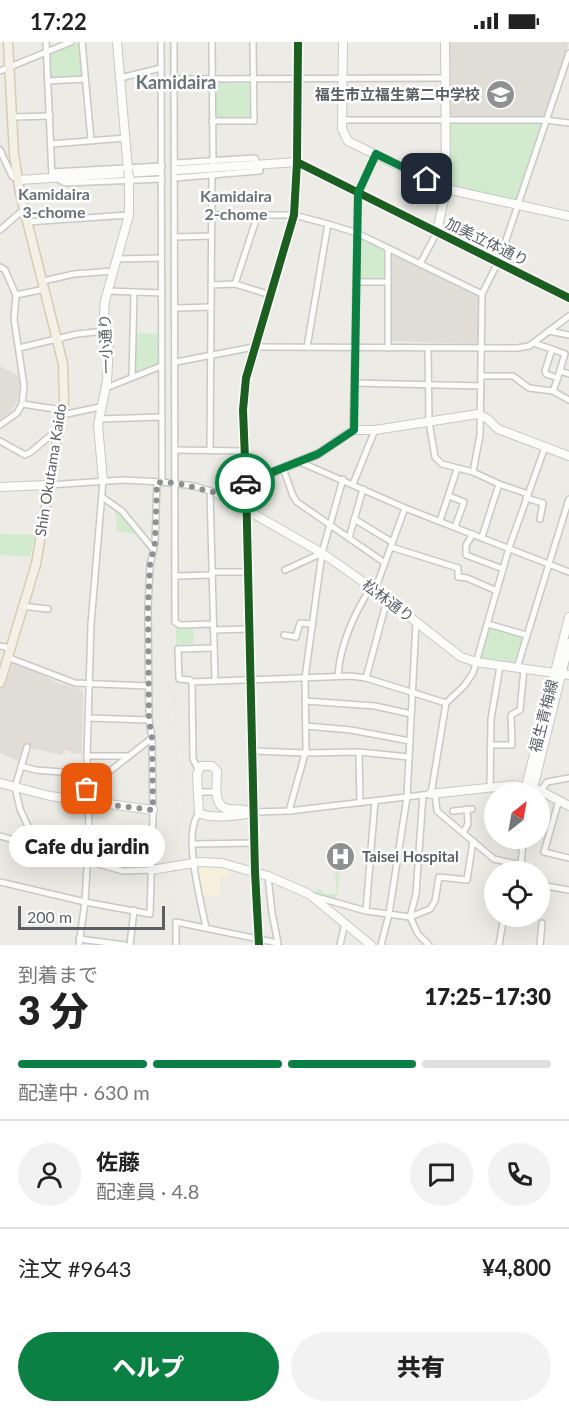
<!DOCTYPE html>
<html lang="ja">
<meta charset="utf-8">
<style>
body{margin:0;font-family:Lato,"Noto Sans JP",sans-serif;background:#f2f2f2;color:#222;height:100vh;display:flex;flex-direction:column;font-size:22px;white-space:nowrap}
*{box-sizing:border-box;margin:0}
p{font-size:20px;color:#767676}
.icon{flex:none;width:33px;height:33px;fill:none;stroke:currentColor;stroke-width:2;stroke-linecap:round;stroke-linejoin:round}
.map{position:relative;height:903px;overflow:hidden}
.panel{display:flex;flex-direction:column;background:#fff;flex:1}
.panel>*{flex:none}
.needle{width:39px;rotate:31deg}
.buttons{position:absolute;left:484px;top:741px;display:grid;gap:12px}
.buttons a{display:grid;place-items:center;width:66px;height:66px;border-radius:50%;background:#fff;box-shadow:0 6px 24px #0002;font-size:30px}
.scale{position:absolute;left:18px;bottom:15px;width:147px;box-sizing:border-box;padding-left:6px;border:3px solid #5b5f65;border-top:0;font-size:16px;line-height:21px;white-space:nowrap;color:#5b5f65;-webkit-text-stroke:4px #fff;paint-order:stroke}
.pin{position:absolute;display:grid;place-items:center;width:51px;height:51px;color:#fff;margin:-26px;border-radius:12px;box-shadow:0 3px 9px #0006}
.courier{position:absolute;display:grid;place-items:center;width:60px;height:60px;margin:-30px;border:4px solid #0b8043;border-radius:50%;background:#fff;color:#222;box-shadow:0 2px 8px #0007}
.bubble{position:absolute;height:42px;border-radius:21px;background:#fff;box-shadow:0 6px 24px #0002;font-size:20px;font-weight:800;line-height:42px;text-align:center}
.summary em{font-style:normal;font-weight:800}
.summary div{display:flex;flex-direction:column-reverse}
.summary{display:flex;align-items:center;justify-content:space-between;height:102px;padding:0 18px}
h1{font-size:39px;font-weight:800;line-height:45px}
.bar{display:grid;grid-template-columns:repeat(4,1fr);gap:9px 6px;align-content:center;height:72px;padding:0 18px}
.bar i{height:8px;border-radius:4px;background:#e0e0e0}
.bar .on{background:#0b8043}
.bar p{grid-column:span 4}
.line{display:flex;align-items:center;gap:15px;padding:0 18px;border-top:2px solid #e0e0e0}
.line div{flex:1}
.round{display:grid;place-items:center;flex:none;width:63px;height:63px;border-radius:32px;background:#f2f2f2}
.button{display:flex;gap:12px;margin-top:auto;padding:12px 18px}
.button a{flex:1;height:69px;border-radius:36px;background:#0b8043;color:#fff;font-size:24px;font-weight:800;line-height:69px;text-align:center}
.button a+a{background:#f2f2f2;color:#222}
.status{display:flex;justify-content:space-between;align-items:center;height:42px;padding:0 30px;background:#fff;direction:ltr}
.status svg{height:16px;fill:currentColor}
.map>svg:first-child{display:block}
.commercial{fill:#f6f0dd}
.education{fill:#dfddd5}
.green{fill:#d2eace}
.lines{fill:none;stroke-linecap:round;stroke-linejoin:round}
.street-casing{stroke:#c8c8c7;stroke-width:8}
.secondary-casing{stroke:#c8c9c7;stroke-width:10}
.primary-casing{stroke:#d6ccb1;stroke-width:11}
.street{stroke:#fcfcfb;stroke-width:5}
.secondary{stroke:#fcfcfb;stroke-width:8}
.primary{stroke:#f3f1e7;stroke-width:8}
.rail{stroke:#e3e2e2;stroke-width:1.5;stroke-dasharray:1.5 8;stroke-linecap:butt}
.secondary-bridge-casing{stroke:#c8c9c7;stroke-width:10;stroke-linecap:butt}
.secondary-bridge{stroke:#fcfcfb;stroke-width:8}
.cycleway-casing{stroke:#fff;stroke-width:11}
.cycleway{stroke:#1b5e20;stroke-width:8}
.done{stroke:#8e9092;stroke-width:6;stroke-dasharray:0 10.8}
.route{stroke:#0b8043;stroke-width:8}
.labels{text-anchor:middle;stroke-width:5;stroke-linejoin:round;paint-order:stroke}
.poi-label{font-size:15px;font-weight:bold;fill:#5b5f65;stroke:#fff;text-anchor:end}
.street-label{font-size:15px;fill:#5b5f65;stroke:#fff}
.neighbourhood-label{font-size:16px;font-weight:bold;fill:#6b7177;stroke:#fff}
.quarter-label{font-size:18px;font-weight:bold;fill:#6b7177;stroke:#fff}
</style>
<div class="status"><b>17:22</b><svg viewBox="0 0 49 12"><path d="M0 12V9h3v3zM5 12V6h3v6zM10 12V3h3v9zM15 12V0h3v12zM26 1h20v11H26zM47 4h2v5h-2z"/></svg></div>
<div class="map">
<svg width="569" height="903" viewBox="0 0 569 903">
<rect width="100%" height="100%" fill="#ecebe5"/>
<path class="commercial" d="M199 824 229 826 230 835H220V853L203 854 197 826Z"/>
<g class="education">
<path d="M450 0H569L546 73 544 75 450 74Z"/>
<path d="M391 212 479 253 478 302 391 299Z"/>
<path d="M0 324 20 335V341L17 360 10 371 0 377Z"/>
<path d="M8 616 58 641 83 648 82 712 70 711V709L64 708 62 713 23 704 18 719 0 711V650Z"/>
</g>
<g class="green">
<path d="M78 0 80 1 83 33 81 35 51 37 49 35 48 14Z"/>
<path d="M249 40 250 75H215L216 41Z"/>
<path d="M451 81H540L541 83 517 156 515 158 453 145 450 143 449 83Z"/>
<path d="M358 195 386 209 387 239 358 238Z"/>
<path d="M138 291 160 292V320L136 331V292Z"/>
<path d="M115 466 129 478 140 493 117 489Z"/>
<path d="M0 492 35 493 30 514 0 513Z"/>
<path d="M193 583 194 601 176 603V584Z"/>
<path d="M488 584 523 594 513 623 482 618 480 614Z"/>
<path d="M335 820H339L340 827C337 836 340 849 335 858L316 851 317 846 323 849 324 852H337L335 831H337L338 828 336 827Z"/>
</g>
<g class="lines">
<defs>
<g id="street">
<path d="M46 0 52 135"/>
<path d="M82 0 91 98"/>
<path d="M161 0 162 440"/>
<path d="M174 0 175 580 180 583 213 582"/>
<path d="M212 0 213 120"/>
<path d="M0 29 71 0"/>
<path d="M120 36 161 26"/>
<path d="M174 37 446 36"/>
<path d="M48 39 85 37"/>
<path d="M13 75 50 74"/>
<path d="M343 78H546L569 81"/>
<path d="M212 79H254L253 0"/>
<path d="M51 102 126 96"/>
<path d="M0 108 12 134 17 137"/>
<path d="M175 121 255 116 260 129 175 136"/>
<path d="M52 130 162 124"/>
<path d="M55 135 65 141 162 137"/>
<path d="M213 173H294L328 182 357 191 482 252"/>
<path d="M27 180 129 173"/>
<path d="M0 188 23 168"/>
<path d="M175 195 211 194"/>
<path d="M117 217 161 216"/>
<path d="M420 222 437 190"/>
<path d="M0 225 5 228 16 253 14 277 24 344 22 362 17 371 0 383"/>
<path d="M43 239 74 232 113 229"/>
<path d="M357 240H388"/>
<path d="M235 242 257 175"/>
<path d="M211 243 235 242 271 253"/>
<path d="M107 249 162 251"/>
<path d="M16 253 45 247"/>
<path d="M176 266 211 265"/>
<path d="M549 289 569 293"/>
<path d="M533 301 552 307"/>
<path d="M307 305 328 182"/>
<path d="M19 306 77 292 106 289"/>
<path d="M388 306V206"/>
<path d="M428 306 429 380 435 415 442 422 473 430 499 442 528 452"/>
<path d="M176 320 254 305 517 306 529 304 569 274"/>
<path d="M560 329 569 332"/>
<path d="M481 334H513L529 346 553 349 569 358"/>
<path d="M132 335 134 250"/>
<path d="M355 341 481 344"/>
<path d="M106 346 161 324"/>
<path d="M553 349C558 337 561 324 565 312L552 307 545 329 546 332 558 336"/>
<path d="M22 362 62 368"/>
<path d="M62 373 100 365"/>
<path d="M98 377 162 375"/>
<path d="M353 388 358 151 376 112"/>
<path d="M0 399 25 413 31 410 51 393 58 394"/>
<path d="M176 408 244 409"/>
<path d="M210 408 212 133"/>
<path d="M300 420 405 466 569 530"/>
<path d="M283 426 293 454 297 460 385 521"/>
<path d="M473 430 480 393 482 252 500 216 569 11"/>
<path d="M353 442 375 388"/>
<path d="M48 443 123 438 162 440 194 444 217 451 246 441"/>
<path d="M210 449 215 639"/>
<path d="M449 454 464 460 455 485"/>
<path d="M102 455 122 469 153 507"/>
<path d="M526 456 543 461 540 477"/>
<path d="M354 477 392 500"/>
<path d="M440 479 457 427"/>
<path d="M473 492 466 503V513L503 527"/>
<path d="M482 495 499 442"/>
<path d="M349 496 363 447"/>
<path d="M391 505 458 526V535L467 536 497 549"/>
<path d="M285 528 322 511"/>
<path d="M212 530H248"/>
<path d="M176 534 212 533"/>
<path d="M375 548 405 466"/>
<path d="M22 564 48 567"/>
<path d="M488 582 526 593"/>
<path d="M213 588 249 587"/>
<path d="M284 593 296 595 300 581 313 582"/>
<path d="M0 604 9 606"/>
<path d="M7 615 75 641 148 644"/>
<path d="M517 626 569 457"/>
<path d="M338 634C340 602 354 572 371 545"/>
<path d="M366 636 387 558"/>
<path d="M192 640 190 638 179 637 178 607 214 606"/>
<path d="M305 659 375 664 411 672"/>
<path d="M88 676 149 678"/>
<path d="M306 684 351 688 410 699"/>
<path d="M490 703H512L511 673 520 668 524 627"/>
<path d="M27 705 15 745 20 767 32 793 51 806"/>
<path d="M252 709 305 711 359 710 409 715"/>
<path d="M359 710 360 761"/>
<path d="M87 714H129"/>
<path d="M21 724 36 728 87 732"/>
<path d="M198 727 193 717 192 640 351 634 366 636 446 661"/>
<path d="M490 746 491 677 500 624"/>
<path d="M87 747 152 696"/>
<path d="M541 749 547 740 569 736"/>
<path d="M197 750H217"/>
<path d="M435 752 437 769 494 817 521 823 523 800"/>
<path d="M423 753 416 852 410 875 418 892 429 903"/>
<path d="M559 758 544 810 569 816"/>
<path d="M375 759 366 869 410 875 430 867 435 859 439 835 467 838 473 799"/>
<path d="M289 769 306 708 305 636 322 511 343 437"/>
<path d="M453 769 472 767"/>
<path d="M254 770 289 769 431 752 446 661 464 644 473 631 509 506 545 405"/>
<path d="M199 771C182 791 201 859 206 886"/>
<path d="M463 791 468 782 467 767"/>
<path d="M0 794 123 829 151 828"/>
<path d="M192 802 254 801"/>
<path d="M0 840 85 860 150 872 153 773 152 696 149 678 148 566 150 523 155 501 157 440"/>
<path d="M540 843 569 848"/>
<path d="M313 854 366 869"/>
<path d="M79 897 125 903"/>
<path d="M79 903 85 860 89 791 87 714 91 582 103 439"/>
<path d="M130 903 134 868"/>
<path d="M176 903V880L278 901 272 871 268 834"/>
<path d="M340 903 345 881"/>
<path d="M381 903 389 872 407 755 416 580"/>
<path d="M499 903 504 874"/>
<path d="M540 903 542 881"/>
</g>
<g id="secondary">
<path d="M117 0 128 128"/>
<path d="M343 0 342 87 348 99 446 147 569 174"/>
<path d="M178 128 297 120 569 256"/>
<path d="M19 138 157 129"/>
<path d="M437 190 446 147 445 0"/>
<path d="M103 439 98 383 107 339 109 303 104 272 105 259 129 173V135"/>
<path d="M246 441 318 412 353 388H375L478 372 488 377 498 387 569 414"/>
<path d="M0 445 48 443"/>
<path d="M217 451 322 511 375 548 461 615 476 620 569 633"/>
<path d="M201 724H212L217 729C217 741 212 766 229 767 238 768 245 767 254 770 241 774 210 777 199 771L197 732Z"/>
<path d="M0 741 50 754 153 768"/>
<path d="M526 744 569 575"/>
<path d="M533 746 569 601"/>
<path d="M431 752 515 743 541 749 569 764"/>
<path d="M151 828 200 820 222 821 268 834 309 852 371 903"/>
<path d="M259 903 255 830 246 441 243 368 246 336 294 173 297 120 298 0"/>
</g>
<path id="primary" d="M0 641 36 522 64 358 63 322 20 151 14 112 8 0"/>
</defs>
<use href="#street" class="street-casing"/>
<use href="#secondary" class="secondary-casing"/>
<use href="#primary" class="primary-casing"/>
<use href="#street" class="street"/>
<use href="#secondary" class="secondary"/>
<use href="#primary" class="primary"/>
<path class="rail" d="M169 0 170 586C177 657 177 730 176 802 175 836 171 869 171 903"/>
<defs>
<path id="secondary-bridge" d="M128 128 129 135"/>
</defs>
<use href="#secondary-bridge" class="secondary-bridge-casing"/>
<use href="#secondary-bridge" class="secondary-bridge"/>
<defs>
<g id="cycleway">
<path d="M297 120 569 256"/>
<path d="M259 903 255 830 246 441 243 368 246 336 294 173 297 120 298 0"/>
</g>
</defs>
<use href="#cycleway" class="cycleway-casing"/>
<use href="#cycleway" class="cycleway"/>
</g>
<g class="lines">
<path class="done" d="M87 747 88 760 153 768 152 696 149 678 148 566 150 523 155 501 157 440 176 441 217 451 245 441"/>
<path class="route" d="M245 441 318 412 354 388 358 151 376 112 427 137"/>
</g>
<defs>
<symbol id="school-disc" viewBox="-11 -11 22 22"><circle r="9.5" fill="#8e9092" stroke="#fff"/><path d="M0-5L7-2L0 1L-7-2ZM-4 1L0 2.5L4 1V4Q0 6-4 4Z" fill="#fff"/></symbol>
<symbol id="hospital-disc" viewBox="-11 -11 22 22"><circle r="9.5" fill="#8e9092" stroke="#fff"/><path d="M-5-5h3v3.5h4V-5h3V5h-3V1.5h-4V5h-3Z" fill="#fff"/></symbol>
</defs>
<g fill-rule="evenodd">
<use href="#school-disc" x="484" y="36" width="33" height="33"/>
<use href="#hospital-disc" x="324" y="798" width="33" height="33"/>
</g>
<g class="labels">
<g class="poi-label">
<text x="480" y="58">福生市立福生第二中学校</text>
<text x="362" y="820" text-anchor="start">Taisei Hospital</text>
</g>
<g class="street-label">
<text transform="translate(487 200) rotate(26)" y="5">加美立体通り</text>
<text transform="translate(106 302) rotate(-92)" y="5">一小通り</text>
<text transform="translate(51 428) rotate(-81)" y="5">Shin Okutama Kaido</text>
<text transform="translate(388 559) rotate(37)" y="5">松林通り</text>
<text transform="translate(544 674) rotate(-76)" y="5">福生青梅線</text>
</g>
<g class="neighbourhood-label">
<text x="54" y="158">Kamidaira<tspan x="54" dy="18">3-chome</tspan></text>
<text x="236" y="160">Kamidaira<tspan x="236" dy="18">2-chome</tspan></text>
</g>
<g class="quarter-label">
<text x="176" y="47">Kamidaira</text>
</g>
</g>
</svg>
<div class="buttons">
<a><svg class="needle" viewBox="-14 -14 28 28"><path d="M0-13l5 13h-10z" fill="#e53935"/><path d="M0 13l5-13h-10z" fill="#767676"/></svg></a>
<a><svg class="icon" aria-label="locate" viewBox="0 0 24 24"><circle cx="12" cy="12" r="6"/><path d="M12 2v4M12 18v4M2 12h4M18 12h4"/></svg></a>
</div>
<div class="scale">200 m</div>
<div class="pin" style="left:87px;top:747px;background:#ea580c"><svg class="icon" aria-label="bag" viewBox="0 0 24 24"><path d="M5 8h14l-1 12H6zM9 8a3 3 0 0 1 6 0"/></svg></div>
<div class="pin" style="left:427px;top:137px;background:#1f2937"><svg class="icon" aria-label="home" viewBox="0 0 24 24"><path d="M3 11l9-7 9 7M6 9v11h12V9"/></svg></div>
<div class="courier" style="left:245px;top:441px"><svg class="icon" aria-label="car" viewBox="0 0 24 24"><path d="M5 17H2v-5l4-1 3-4h7l3 4 3 1v5h-3M9 17h6M6 11h13"/><circle cx="7" cy="17" r="2"/><circle cx="17" cy="17" r="2"/></svg></div>
<div class="bubble" style="left:9px;top:783px;width:156px">Cafe du jardin</div>
</div>
<section class="panel">
<div class="summary"><div><h1>3 分</h1><p>到着まで</p></div><em>17:25–17:30</em></div>
<div class="bar"><i class="on"></i><i class="on"></i><i class="on"></i><i></i><p>配達中 · 630 m</p></div>
<div class="line" style="height:108px"><a class="round"><svg class="icon" aria-label="person" viewBox="0 0 24 24"><circle cx="12" cy="8" r="4"/><path d="M4 21q1-7 8-7t8 7"/></svg></a><div><b>佐藤</b><p>配達員 · 4.8</p></div><a class="round"><svg class="icon" aria-label="chat" viewBox="0 0 24 24"><path d="M4 5h16v11H9l-5 4z"/></svg></a><a class="round"><svg class="icon" aria-label="phone" viewBox="0 0 24 24"><path d="M5 4h4l2 5-3 2q2 4 5 5l2-3 5 2v4C11 20 4 13 5 4z"/></svg></a></div>
<div class="line" style="height:78px"><div>注文 #9643</div><b>¥4,800</b></div>
<div class="button"><a>ヘルプ</a><a>共有</a></div>
</section>
